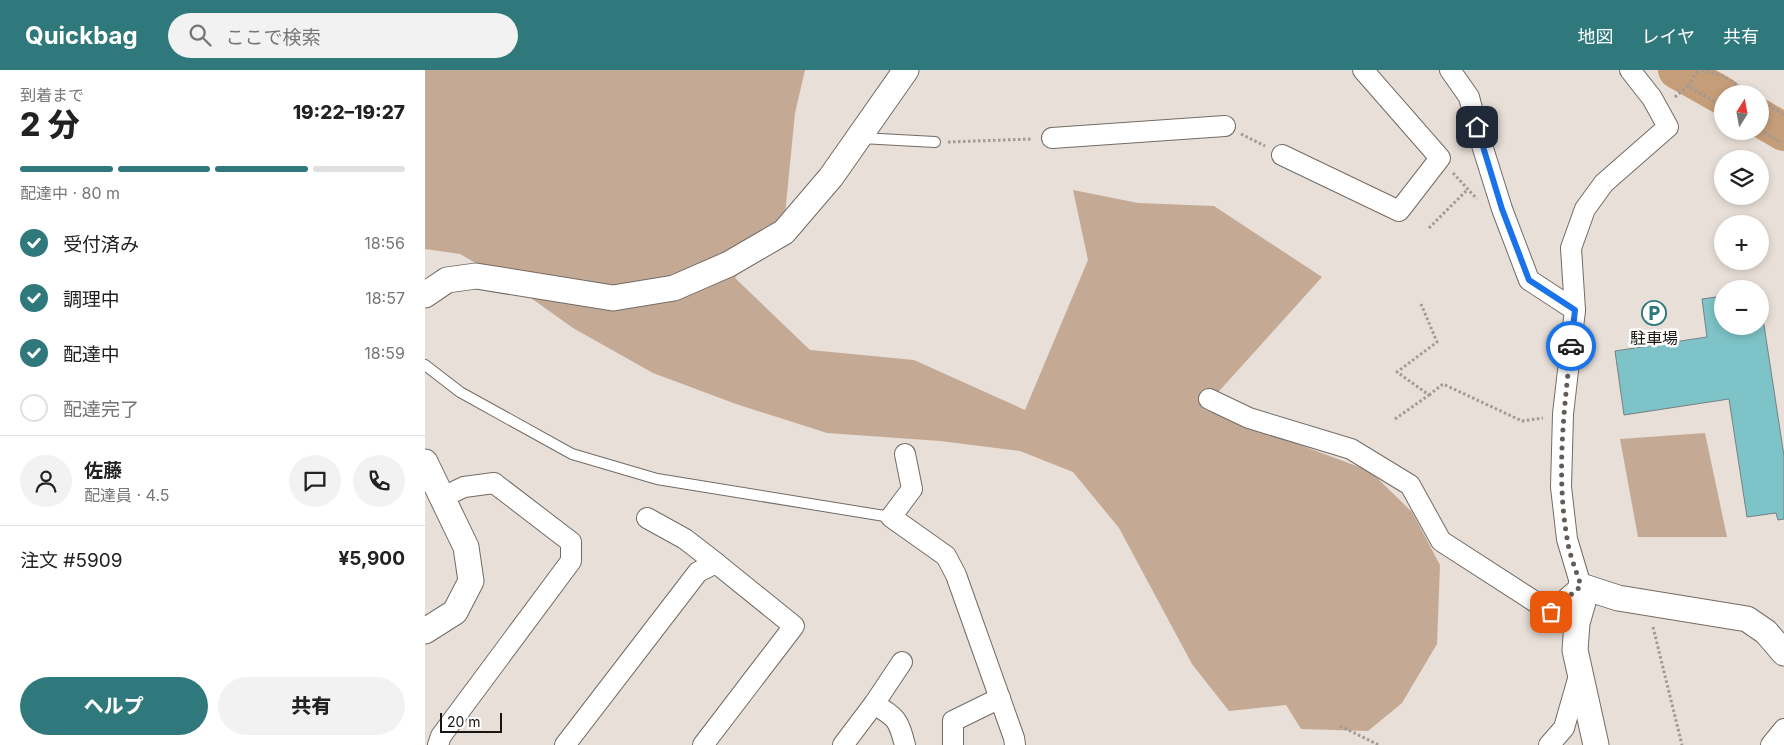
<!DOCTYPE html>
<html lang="ja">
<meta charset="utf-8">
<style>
body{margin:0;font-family:Inter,"Noto Sans JP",sans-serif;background:#f2f2f2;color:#222;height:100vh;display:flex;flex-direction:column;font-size:19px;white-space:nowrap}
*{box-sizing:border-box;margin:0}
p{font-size:16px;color:#767676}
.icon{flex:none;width:28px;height:28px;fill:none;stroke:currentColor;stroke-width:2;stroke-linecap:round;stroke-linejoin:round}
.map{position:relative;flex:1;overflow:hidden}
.side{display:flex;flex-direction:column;background:#fff;width:425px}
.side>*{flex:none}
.needle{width:32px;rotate:11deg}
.fabs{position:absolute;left:1289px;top:15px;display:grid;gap:10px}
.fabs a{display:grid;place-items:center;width:55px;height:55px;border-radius:50%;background:#fff;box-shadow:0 2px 8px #0003;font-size:25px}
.scale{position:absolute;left:15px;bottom:12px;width:62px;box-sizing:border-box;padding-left:5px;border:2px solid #181512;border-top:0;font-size:14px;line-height:18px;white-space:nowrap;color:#181512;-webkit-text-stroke:4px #fff;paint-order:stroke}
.pin{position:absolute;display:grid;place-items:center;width:42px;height:42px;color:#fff;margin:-21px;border-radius:10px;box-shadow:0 2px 8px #0006}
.courier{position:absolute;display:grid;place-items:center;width:50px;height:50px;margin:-25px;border:4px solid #1a73e8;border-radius:50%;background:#fff;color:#222;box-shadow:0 1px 6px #0007}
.summary em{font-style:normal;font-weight:800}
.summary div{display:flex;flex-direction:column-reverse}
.summary{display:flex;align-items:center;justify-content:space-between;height:85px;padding:0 20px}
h1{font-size:32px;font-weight:800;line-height:38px}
.bar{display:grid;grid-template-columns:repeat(4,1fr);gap:8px 5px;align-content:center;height:60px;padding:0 20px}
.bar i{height:6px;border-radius:4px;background:#e0e0e0}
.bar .selected{background:#2f797c}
.bar p{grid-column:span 4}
.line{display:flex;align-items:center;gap:12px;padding:0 20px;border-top:1px solid #e0e0e0}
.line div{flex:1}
.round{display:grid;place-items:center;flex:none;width:52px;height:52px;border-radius:26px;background:#f2f2f2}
ol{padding:0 20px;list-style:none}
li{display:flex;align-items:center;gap:15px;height:55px}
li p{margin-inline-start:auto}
li .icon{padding:5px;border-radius:50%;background:#2f797c;color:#fff;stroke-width:4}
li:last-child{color:#767676}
li i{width:28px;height:28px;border:2px solid #e0e0e0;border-radius:50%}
.button{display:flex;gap:10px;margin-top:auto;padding:10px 20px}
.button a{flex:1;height:58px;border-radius:30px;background:#2f797c;color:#fff;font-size:20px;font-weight:800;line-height:58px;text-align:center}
.button a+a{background:#f2f2f2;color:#222}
header{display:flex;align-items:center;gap:30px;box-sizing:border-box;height:70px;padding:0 25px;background:#2f797c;color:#fff}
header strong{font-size:24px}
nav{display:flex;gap:28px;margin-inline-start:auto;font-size:18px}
.search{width:350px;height:45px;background:#f2f2f2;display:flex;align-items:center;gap:12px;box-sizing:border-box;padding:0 18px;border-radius:28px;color:#767676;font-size:19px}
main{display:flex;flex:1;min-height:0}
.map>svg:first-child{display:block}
.green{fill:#c4aa94}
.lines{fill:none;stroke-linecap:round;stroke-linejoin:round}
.river{stroke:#c69d79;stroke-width:38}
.building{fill:#7ec3c7;stroke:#768182}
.service-casing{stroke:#736b65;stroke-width:12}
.minor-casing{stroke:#736b65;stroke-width:22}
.tertiary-casing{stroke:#736b65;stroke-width:27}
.path{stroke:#a19a94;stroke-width:3;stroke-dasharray:2.5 2.5;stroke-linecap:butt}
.service{stroke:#fff;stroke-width:10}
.minor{stroke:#fff;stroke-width:20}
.tertiary{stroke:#fff;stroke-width:25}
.done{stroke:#615c57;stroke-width:5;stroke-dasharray:0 9}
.route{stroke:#1a73e8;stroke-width:6}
.labels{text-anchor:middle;stroke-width:5;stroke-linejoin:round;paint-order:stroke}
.poi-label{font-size:16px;fill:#181512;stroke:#fff}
</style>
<header>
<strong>Quickbag</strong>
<div class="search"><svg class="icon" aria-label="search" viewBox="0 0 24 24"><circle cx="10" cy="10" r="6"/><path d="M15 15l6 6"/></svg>ここで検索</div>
<nav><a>地図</a><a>レイヤ</a><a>共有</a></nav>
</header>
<main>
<section class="side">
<div class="summary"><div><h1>2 分</h1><p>到着まで</p></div><em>19:22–19:27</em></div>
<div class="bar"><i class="selected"></i><i class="selected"></i><i class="selected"></i><i></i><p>配達中 · 80 m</p></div>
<ol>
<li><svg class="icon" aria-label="check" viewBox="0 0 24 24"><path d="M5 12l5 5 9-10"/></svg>受付済み<p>18:56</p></li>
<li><svg class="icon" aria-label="check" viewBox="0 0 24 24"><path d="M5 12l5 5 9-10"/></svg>調理中<p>18:57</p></li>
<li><svg class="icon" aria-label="check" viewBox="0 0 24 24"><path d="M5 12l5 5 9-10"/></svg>配達中<p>18:59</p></li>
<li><i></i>配達完了</li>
</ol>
<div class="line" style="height:90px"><a class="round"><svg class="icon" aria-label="person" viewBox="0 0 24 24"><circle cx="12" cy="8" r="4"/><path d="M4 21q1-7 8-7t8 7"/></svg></a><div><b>佐藤</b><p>配達員 · 4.5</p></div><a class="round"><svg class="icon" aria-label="chat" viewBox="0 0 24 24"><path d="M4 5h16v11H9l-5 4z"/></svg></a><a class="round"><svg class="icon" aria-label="phone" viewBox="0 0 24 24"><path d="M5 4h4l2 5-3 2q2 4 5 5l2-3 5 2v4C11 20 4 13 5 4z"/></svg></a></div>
<div class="line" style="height:65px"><div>注文 #5909</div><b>¥5,900</b></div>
<div class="button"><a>ヘルプ</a><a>共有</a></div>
</section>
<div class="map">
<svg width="1359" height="675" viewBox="0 0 1359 675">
<rect width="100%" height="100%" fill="#e8dfd8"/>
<g class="green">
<path d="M0 0H380L370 43 360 145 310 208 385 280 489 290 600 340 663 190 648 120 713 133 789 136 897 207 778 339 945 401 987 442 1015 495 1012 574 977 633 943 661 876 659 861 635 804 641 767 594 694 458 648 402 595 381 515 371 402 363 311 334 228 303 148 258 85 213 35 184 0 179Z"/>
<path d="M1280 363 1302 467H1213L1195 369Z"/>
</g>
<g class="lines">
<g class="river">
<path d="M1252 0 1298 26"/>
<path d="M1335 48 1359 62"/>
</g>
</g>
<path class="building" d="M1298 226V256H1335V229L1359 386V449L1353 450 1351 443 1322 447 1304 329 1199 345 1190 281 1282 267 1277 229Z"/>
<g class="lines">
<defs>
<g id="service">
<path d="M436 68 510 72"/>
<path d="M0 295 35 322 147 384 232 409 466 447"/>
</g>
<g id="minor">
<path d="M1025 0 1044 27 1056 72 1077 139 1104 210 1150 240"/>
<path d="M627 68 800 56"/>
<path d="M857 85 974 141 1015 88 938 0"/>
<path d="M784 329 824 348 926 379 985 415 1016 471 1126 542 1156 516 1142 469 1136 417 1138 344 1150 240 1146 178 1160 139 1179 113 1243 57 1227 28 1205 0"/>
<path d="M480 384 487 419 466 447 521 486 531 505 589 668 590 675"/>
<path d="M222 448 260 469 291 493"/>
<path d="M449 634 477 592"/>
<path d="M13 675 16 666 146 491V472L69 413 39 417 18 427"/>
<path d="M140 675 273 502 291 493 369 556 278 675"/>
<path d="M418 675 449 634C472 648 473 649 480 675"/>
<path d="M528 675V651L575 628"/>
<path d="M1124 675 1139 658 1155 602"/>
<path d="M1346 675 1359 659"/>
</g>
<g id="tertiary">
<path d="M0 225 22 210 51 206 188 228 249 218 304 194 359 162 406 107 481 0"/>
<path d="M0 392 41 477 46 511 30 542 0 561"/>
<path d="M1171 675 1150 580 1152 553 1158 532 1156 516 1193 528 1322 549 1341 562 1359 583"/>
</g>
</defs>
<use href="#service" class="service-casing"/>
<use href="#minor" class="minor-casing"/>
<use href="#tertiary" class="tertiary-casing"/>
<g class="path">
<path d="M1277 0 1298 6 1326 24"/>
<path d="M1263 16 1273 0"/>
<path d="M1250 27 1263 16 1298 37"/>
<path d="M1335 30 1359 45"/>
<path d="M1335 60 1357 73"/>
<path d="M816 64 840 76"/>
<path d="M523 72 607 69"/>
<path d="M1028 103 1052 129"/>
<path d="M1004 158 1043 119"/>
<path d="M1004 325 1018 314 1097 351 1118 348"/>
<path d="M970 349 1004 325 972 302 1012 272 996 234"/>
<path d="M1228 557 1257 675"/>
<path d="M915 656 954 675"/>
</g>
<use href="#service" class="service"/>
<use href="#minor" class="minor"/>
<use href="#tertiary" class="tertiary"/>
</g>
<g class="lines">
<path class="done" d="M1126 542 1156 516C1151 500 1144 484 1142 468 1131 404 1139 340 1146 276"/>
<path class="route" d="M1052 57 1077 139 1104 210 1150 240 1146 276"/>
</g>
<defs>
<symbol id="parking-ring" viewBox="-11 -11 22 22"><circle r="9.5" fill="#fff" stroke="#2f797c" stroke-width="1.5"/><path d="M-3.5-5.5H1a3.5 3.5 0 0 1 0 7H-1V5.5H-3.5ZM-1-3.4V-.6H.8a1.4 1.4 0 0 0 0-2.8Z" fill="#2f797c"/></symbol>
</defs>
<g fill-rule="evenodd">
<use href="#parking-ring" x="1215" y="229" width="28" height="28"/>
</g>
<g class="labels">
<g class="poi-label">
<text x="1229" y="274">駐車場</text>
</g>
</g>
</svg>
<div class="fabs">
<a><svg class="needle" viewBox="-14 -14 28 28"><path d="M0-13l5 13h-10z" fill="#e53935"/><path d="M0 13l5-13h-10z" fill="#767676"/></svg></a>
<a><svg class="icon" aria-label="layers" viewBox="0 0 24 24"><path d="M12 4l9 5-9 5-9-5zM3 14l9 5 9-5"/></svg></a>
<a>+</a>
<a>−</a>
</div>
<div class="scale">20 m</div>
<div class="pin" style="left:1126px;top:542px;background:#ea580c"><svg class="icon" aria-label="bag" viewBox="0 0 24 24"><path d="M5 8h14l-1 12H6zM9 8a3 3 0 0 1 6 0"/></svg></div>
<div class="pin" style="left:1052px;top:57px;background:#1f2937"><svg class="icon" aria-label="home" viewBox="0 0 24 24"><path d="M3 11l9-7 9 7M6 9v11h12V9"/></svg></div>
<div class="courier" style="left:1146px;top:276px"><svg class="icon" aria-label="car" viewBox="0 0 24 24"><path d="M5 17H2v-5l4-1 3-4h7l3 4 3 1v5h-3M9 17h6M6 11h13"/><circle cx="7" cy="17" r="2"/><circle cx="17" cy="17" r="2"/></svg></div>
</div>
</main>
